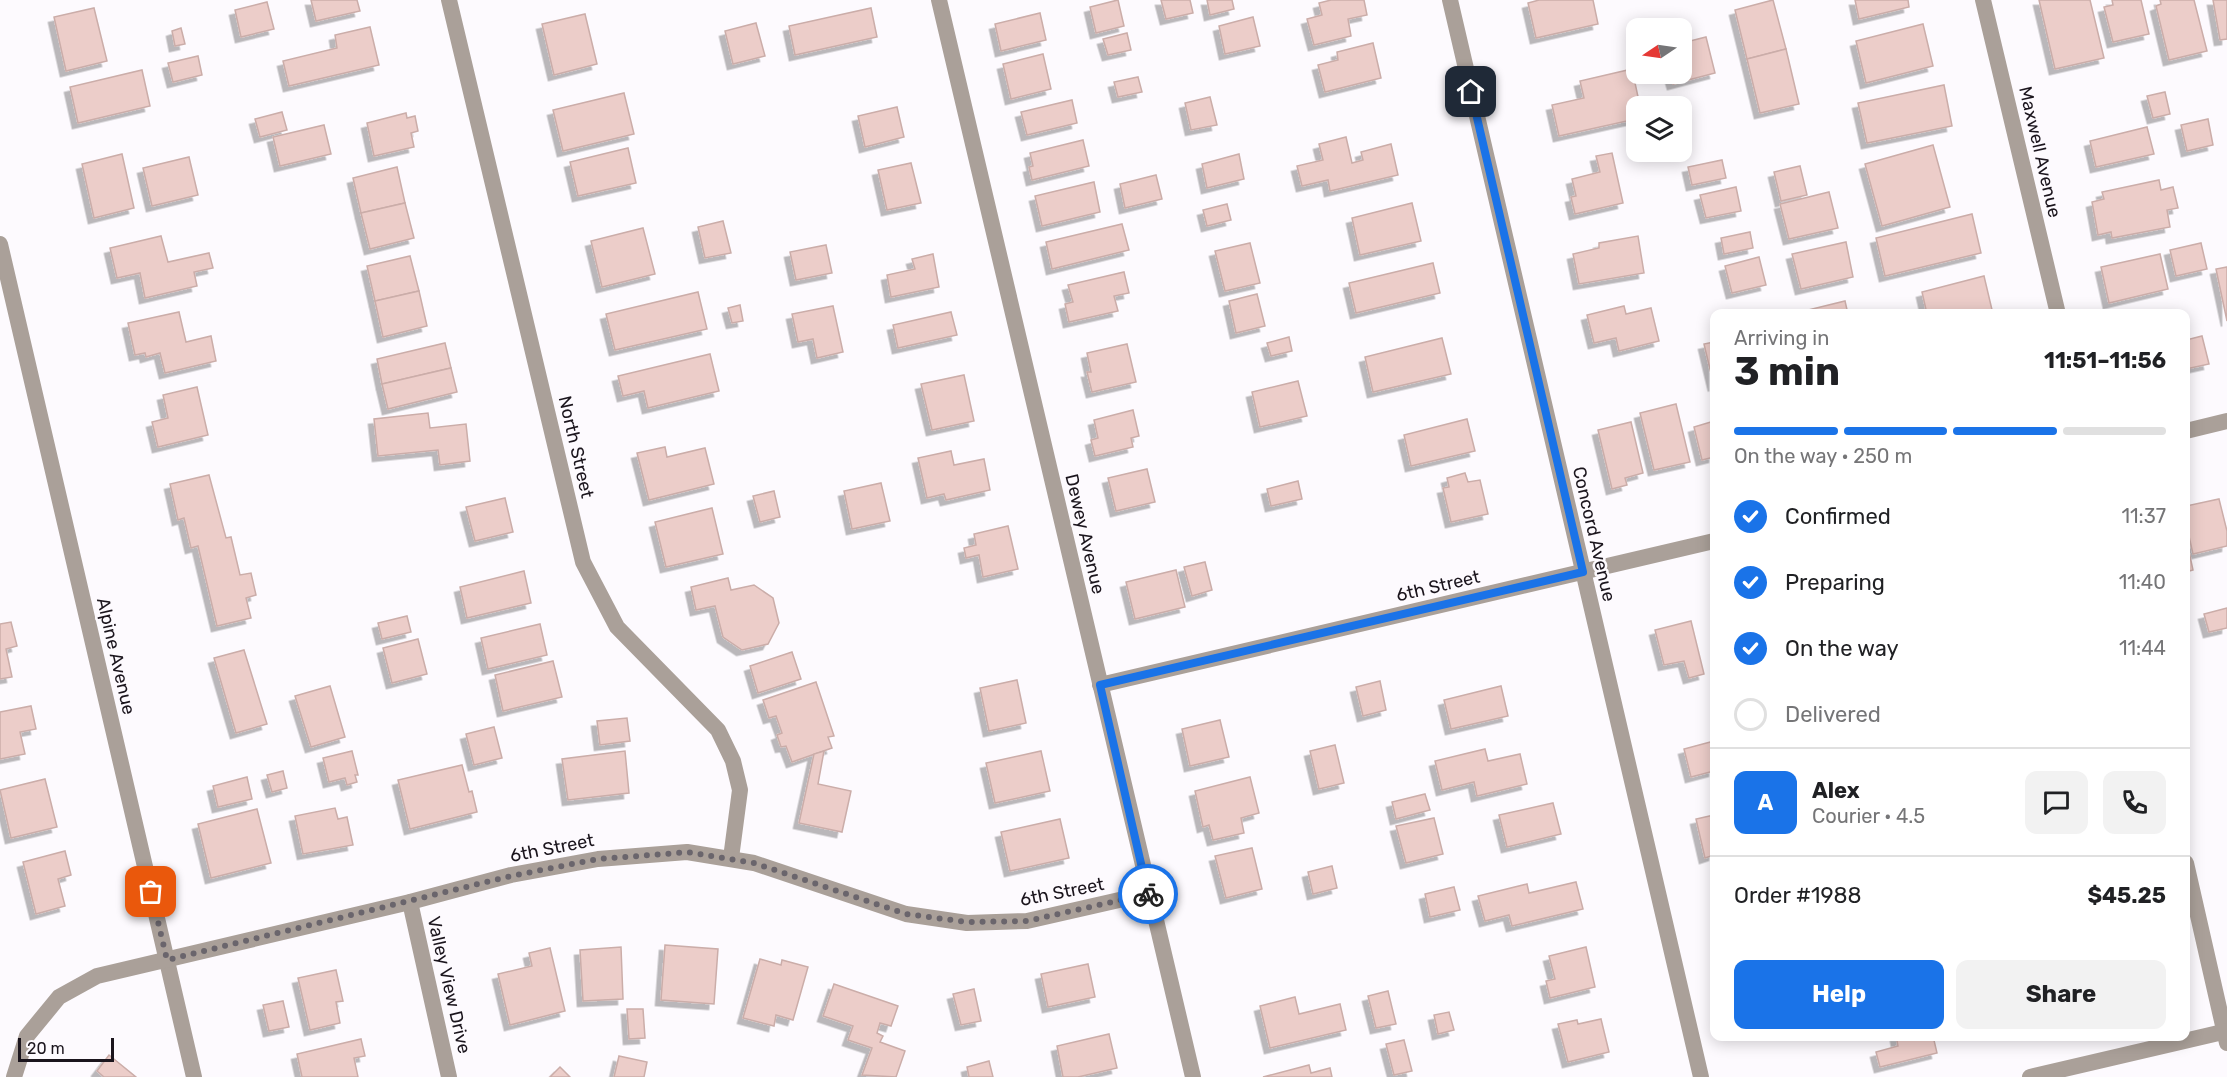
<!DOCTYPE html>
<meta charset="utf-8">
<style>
body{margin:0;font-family:Rubik,sans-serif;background:#f2f2f2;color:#202124;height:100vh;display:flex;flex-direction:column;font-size:22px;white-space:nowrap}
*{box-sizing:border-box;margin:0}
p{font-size:20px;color:#757577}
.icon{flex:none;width:33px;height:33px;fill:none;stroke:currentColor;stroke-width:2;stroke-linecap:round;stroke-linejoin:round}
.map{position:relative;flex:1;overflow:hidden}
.panel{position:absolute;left:1710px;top:309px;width:480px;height:732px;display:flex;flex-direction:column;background:#fff;border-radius:12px;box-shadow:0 3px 15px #0003}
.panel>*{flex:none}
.needle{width:39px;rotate:257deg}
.fabs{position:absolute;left:1626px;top:18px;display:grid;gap:12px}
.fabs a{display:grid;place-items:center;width:66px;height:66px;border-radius:12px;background:#fff;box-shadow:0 3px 15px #0003;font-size:30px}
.scale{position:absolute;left:18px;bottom:15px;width:96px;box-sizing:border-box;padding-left:6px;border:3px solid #1b151d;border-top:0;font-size:16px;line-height:21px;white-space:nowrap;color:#1b151d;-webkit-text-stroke:4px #fdfafe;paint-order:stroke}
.pin{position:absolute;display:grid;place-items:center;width:51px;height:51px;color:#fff;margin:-26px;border-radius:12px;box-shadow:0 3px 9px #0006}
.courier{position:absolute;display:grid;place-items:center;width:60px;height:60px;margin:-30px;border:4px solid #1a73e8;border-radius:50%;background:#fff;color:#222;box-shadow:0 2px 8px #0007}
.overview em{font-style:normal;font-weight:700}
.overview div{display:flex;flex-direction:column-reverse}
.overview{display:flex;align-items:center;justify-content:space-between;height:102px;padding:0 24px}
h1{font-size:39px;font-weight:700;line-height:45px}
.bar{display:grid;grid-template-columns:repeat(4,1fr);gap:9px 6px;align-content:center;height:72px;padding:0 24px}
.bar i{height:8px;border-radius:4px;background:#e0e0e0}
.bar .active{background:#1a73e8}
.bar p{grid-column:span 4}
.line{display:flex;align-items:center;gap:15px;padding:0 24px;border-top:2px solid #e0e0e0}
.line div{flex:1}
.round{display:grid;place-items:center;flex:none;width:63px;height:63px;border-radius:12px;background:#f2f2f2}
ol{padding:0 24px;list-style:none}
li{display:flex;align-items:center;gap:18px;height:66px}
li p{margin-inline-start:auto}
li .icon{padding:6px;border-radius:50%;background:#1a73e8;color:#fff;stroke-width:4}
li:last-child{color:#757577}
li i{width:33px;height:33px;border:3px solid #e0e0e0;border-radius:50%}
.cta{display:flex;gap:12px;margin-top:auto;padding:12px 24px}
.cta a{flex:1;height:69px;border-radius:12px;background:#1a73e8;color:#fff;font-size:24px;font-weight:700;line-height:69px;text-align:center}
.cta a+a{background:#f2f2f2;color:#202124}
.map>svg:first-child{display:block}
.building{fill:#eccdc9;stroke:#cbada9;stroke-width:1.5;filter:url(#shadow)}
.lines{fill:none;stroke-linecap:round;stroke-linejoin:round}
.minor{stroke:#aaa099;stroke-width:16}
.done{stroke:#6a656c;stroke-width:6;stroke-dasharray:0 10.8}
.route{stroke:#1a73e8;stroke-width:8}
.labels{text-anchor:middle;stroke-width:5;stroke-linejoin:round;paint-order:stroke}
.street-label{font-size:18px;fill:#1b151d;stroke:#fdfafe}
</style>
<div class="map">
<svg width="2227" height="1077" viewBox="0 0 2227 1077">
<defs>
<filter id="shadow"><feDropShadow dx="-5.5" dy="5.5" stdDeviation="0" flood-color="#0004"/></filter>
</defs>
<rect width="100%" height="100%" fill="#fdfafe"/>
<g class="building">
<path d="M311 0H357L360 11 316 21Z"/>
<path d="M1118 0 1124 26 1096 33 1090 7Z"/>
<path d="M1161 0H1190L1193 13 1166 19Z"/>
<path d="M1207 0H1232L1234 9 1210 15Z"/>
<path d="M1331 0H1364L1367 15 1348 19 1351 36 1314 45 1307 19 1322 15 1319 3Z"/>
<path d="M1539 0H1593L1598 24 1536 38 1528 3Z"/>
<path d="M1773 0 1786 49 1747 59 1735 10Z"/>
<path d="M1855 0H1908L1909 7 1859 19Z"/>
<path d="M2039 0H2090L2104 58 2055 69Z"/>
<path d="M2112 0H2141L2149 34 2113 42 2104 7 2113 5Z"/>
<path d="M2160 0H2194L2207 51 2169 60 2156 6 2161 4Z"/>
<path d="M2213 0H2227V39L2220 40Z"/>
<path d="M267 2 274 29 241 37 235 10Z"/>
<path d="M94 8 107 61 66 71 54 17Z"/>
<path d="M871 8 877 37 795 55 789 26Z"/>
<path d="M1040 13 1046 40 1001 51 995 24Z"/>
<path d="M585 14 597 64 554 75 542 24Z"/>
<path d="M1253 17 1260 46 1225 54 1219 26Z"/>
<path d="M756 23 765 56 733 64 725 31Z"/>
<path d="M1923 24 1933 66 1866 83 1856 41Z"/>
<path d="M370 27 379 65 289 86 283 61 337 48 335 35Z"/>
<path d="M181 28 185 44 175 46 172 31Z"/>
<path d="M1127 33 1131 50 1108 55 1103 39Z"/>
<path d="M1706 37 1715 73 1673 84 1670 74H1682V43Z"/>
<path d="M1373 43 1381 78 1325 92 1318 65 1338 60 1337 52Z"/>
<path d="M1786 49 1799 104 1760 113 1747 59Z"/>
<path d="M1043 54 1051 89 1011 99 1003 64Z"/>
<path d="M198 56 202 75 173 82 168 63Z"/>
<path d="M1632 69 1640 106H1636V119L1559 136 1552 105 1584 98 1580 81Z"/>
<path d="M142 70 150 106 78 123 70 87Z"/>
<path d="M1138 77 1142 92 1118 97 1114 82Z"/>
<path d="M1944 85 1952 126 1867 143 1858 103Z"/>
<path d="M2165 92 2170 114 2153 118 2147 96Z"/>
<path d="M624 93 634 134 563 151 553 110Z"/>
<path d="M1210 97 1217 125 1191 130 1185 103Z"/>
<path d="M1072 100 1077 123 1027 135 1021 112Z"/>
<path d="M897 107 904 137 865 147 858 116Z"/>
<path d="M282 112 287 130 260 137 255 119Z"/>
<path d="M406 113 407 118 415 116 418 131 411 133 414 147 374 156 367 123Z"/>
<path d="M2208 119 2213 145 2187 151 2181 125Z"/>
<path d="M324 125 331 154 280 166 273 137Z"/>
<path d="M2147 127 2154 154 2096 167 2090 141Z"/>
<path d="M1346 137 1352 163 1363 160 1361 152 1391 144 1398 175 1330 191 1328 180 1302 186 1297 166 1323 160 1319 144Z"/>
<path d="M1083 140 1089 166 1032 180 1029 167 1033 166 1030 153Z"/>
<path d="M1933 145 1950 207 1882 226 1865 164Z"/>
<path d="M628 148 636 183 578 196 570 162Z"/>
<path d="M1612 153 1623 203 1575 214 1571 197 1576 196 1572 179 1600 172 1596 156Z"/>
<path d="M122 154 134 208 94 218 82 164Z"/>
<path d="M1239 154 1244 179 1207 188 1202 164Z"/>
<path d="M189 157 198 195 152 206 143 168Z"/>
<path d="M1722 160 1726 178 1692 185 1688 167Z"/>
<path d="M911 163 921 203 887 210 878 170Z"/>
<path d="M1800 166 1807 195 1781 201 1774 172Z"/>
<path d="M397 167 405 203 361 213 353 178Z"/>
<path d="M1156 175 1162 199 1125 208 1120 184Z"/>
<path d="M2159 180 2161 190 2173 187 2178 208 2167 210 2170 227 2112 238 2111 232 2098 235 2092 202 2104 199 2102 192Z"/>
<path d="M1094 182 1100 212 1042 226 1035 196Z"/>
<path d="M1736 187 1741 211 1706 218 1700 195Z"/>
<path d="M1829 192 1838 228 1789 239 1780 204Z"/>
<path d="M405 203 414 238 370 249 361 213Z"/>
<path d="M1412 203 1421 241 1360 255 1352 218Z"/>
<path d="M1227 204 1231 220 1207 226 1203 210Z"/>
<path d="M1972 214 1981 253 1885 276 1876 238Z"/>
<path d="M723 221 731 253 705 258 698 227Z"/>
<path d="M1122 224 1129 250 1052 269 1046 242Z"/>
<path d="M643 228 655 274 602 287 591 241Z"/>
<path d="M1750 232 1753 248 1724 254 1721 238Z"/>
<path d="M161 236 168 262 209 253 213 268 194 272 197 286 145 298 140 273 117 278 110 248Z"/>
<path d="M1638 236 1644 273 1579 284 1573 254 1599 248V243Z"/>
<path d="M1846 242 1853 277 1801 289 1792 254Z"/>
<path d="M1250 243 1260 283 1225 291 1215 251Z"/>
<path d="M2201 243 2207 269 2176 276 2170 250Z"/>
<path d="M826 245 832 273 796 280 790 252Z"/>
<path d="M933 254 939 287 891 297 887 275 915 269 912 259Z"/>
<path d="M2160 254 2168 289 2109 303 2101 267Z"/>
<path d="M410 256 419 291 375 301 367 266Z"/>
<path d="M1759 257 1766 285 1732 293 1725 266Z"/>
<path d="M1433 263 1440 293 1356 313 1349 283Z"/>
<path d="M2227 267V321L2216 269Z"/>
<path d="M1124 272 1129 293 1114 296 1118 311 1069 322 1065 304 1073 302 1068 285Z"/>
<path d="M1984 276 1993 314H1927L1922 292Z"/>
<path d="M419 291 427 326 383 337 375 301Z"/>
<path d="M698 292 707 329 615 350 606 314Z"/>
<path d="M1257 294 1265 326 1236 333 1229 301Z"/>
<path d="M1845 301 1848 314H1809L1808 310Z"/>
<path d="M740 305 743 321 732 323 728 308Z"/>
<path d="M833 306 843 352 817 358 813 339 798 342 792 314Z"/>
<path d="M1624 306 1626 314 1651 308 1659 341 1619 351 1616 338 1594 343 1587 315Z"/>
<path d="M179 312 186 342 211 336 216 361 165 373 160 353 146 357 145 353 135 355 128 323Z"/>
<path d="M951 312 957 335 898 348 893 325Z"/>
<path d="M2202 336 2209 364 2186 369V340Z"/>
<path d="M1289 337 1292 351 1271 356 1267 343Z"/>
<path d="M1442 338 1451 374 1373 392 1365 357Z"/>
<path d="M1714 342V386L1704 344Z"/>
<path d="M445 343 451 368 382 384 377 359Z"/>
<path d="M1127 344 1136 382 1092 392 1087 372H1091L1087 353Z"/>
<path d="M710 354 719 391 648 408 644 391 623 396 618 376Z"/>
<path d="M451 368 457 392 388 409 382 384Z"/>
<path d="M964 375 974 421 932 430 921 384Z"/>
<path d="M1298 381 1307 416 1260 427 1252 392Z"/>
<path d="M197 387 208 435 158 447 152 422 168 418 163 395Z"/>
<path d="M1676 404 1690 462 1654 470 1640 413Z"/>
<path d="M1133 410 1139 436 1131 438 1133 447 1095 456 1091 440 1098 438 1094 420Z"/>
<path d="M428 413 430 428 466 424 470 461 440 465 438 450 378 456 374 419Z"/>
<path d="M1467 419 1475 451 1411 466 1404 435Z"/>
<path d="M1714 421V457L1702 460 1694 427Z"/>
<path d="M1631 422 1643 473 1625 478 1627 485 1612 489 1598 430Z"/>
<path d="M665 447 667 457 705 448 714 484 649 500 637 453Z"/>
<path d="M951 451 954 465 984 459 990 490 946 500 944 494 927 498 918 458Z"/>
<path d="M1147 469 1155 502 1116 511 1108 478Z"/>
<path d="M1465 473 1468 482 1480 480 1488 514 1451 522 1443 488 1449 487 1447 478Z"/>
<path d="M209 475 226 538 231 537 240 575 251 573 256 595 246 598 251 618 217 626 198 546 191 548 184 518 178 520 170 484Z"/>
<path d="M1298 481 1302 499 1271 506 1267 489Z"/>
<path d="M881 483 890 521 852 529 844 491Z"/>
<path d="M774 491 780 517 760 522 753 496Z"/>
<path d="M505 498 513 532 475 541 466 507Z"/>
<path d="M2219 499 2227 531V546L2193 554 2186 523V506Z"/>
<path d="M712 508 723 554 666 567 655 522Z"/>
<path d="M1008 526 1018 569 983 577 979 555 966 558 964 548 976 545 974 534Z"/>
<path d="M2186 538 2193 570 2186 572Z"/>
<path d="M1205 562 1212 590 1192 596 1184 567Z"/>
<path d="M1176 570 1185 607 1135 619 1126 582Z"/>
<path d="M524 571 531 603 467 618 460 587Z"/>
<path d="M728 578 731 590 754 585 773 598 779 623 768 644 742 650 723 637 715 606 696 610 691 587Z"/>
<path d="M2227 608V628L2209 632 2204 614Z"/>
<path d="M407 616 411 632 382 639 378 623Z"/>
<path d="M1691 621 1704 674 1689 678 1684 661 1664 665 1655 630Z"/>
<path d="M11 622 17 646 6 649 12 677 0 679V624Z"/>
<path d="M540 624 547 655 488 669 481 638Z"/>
<path d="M418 639 427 674 392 683 383 648Z"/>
<path d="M244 650 267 724 236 733 214 658Z"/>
<path d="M792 652 801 679 758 693 750 666Z"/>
<path d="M553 661 562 697 503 711 495 675Z"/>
<path d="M1017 680 1026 723 989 731 980 688Z"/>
<path d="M1380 681 1386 710 1363 716 1356 687Z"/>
<path d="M816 682 834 736 828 737 832 748 792 762 786 746 781 747 777 735 782 733 776 716 769 718 763 700Z"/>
<path d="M330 686 345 737 311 747 295 696Z"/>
<path d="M1501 686 1508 716 1451 729 1444 700Z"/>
<path d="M31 706 36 729 20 732 25 754 0 759V712Z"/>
<path d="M627 718 630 741 600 745 597 721Z"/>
<path d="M1220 720 1229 757 1190 766 1182 729Z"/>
<path d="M494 727 502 758 474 765 466 734Z"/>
<path d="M1714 741V771L1691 777 1684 749Z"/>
<path d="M1335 745 1344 783 1319 789 1310 751Z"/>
<path d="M1485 749 1488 761 1520 754 1527 784 1477 796 1474 782 1442 790 1435 761Z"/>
<path d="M352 751 358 775H355L357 782 347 785 345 778 329 782 323 758Z"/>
<path d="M625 751 629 793 568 800 562 759Z"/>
<path d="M824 751 818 784 851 791 842 832 799 823 814 754Z"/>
<path d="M1041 751 1050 791 995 803 986 763Z"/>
<path d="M462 765 469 792 472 791 477 812 410 829 398 780Z"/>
<path d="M283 771 287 788 272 792 267 775Z"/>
<path d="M247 777 252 799 218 807 213 786Z"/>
<path d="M1250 777 1259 813 1241 818 1244 833 1213 840 1209 825 1203 827 1195 791Z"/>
<path d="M45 779 57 827 11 838 0 790Z"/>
<path d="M1425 794 1430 810 1396 819 1392 802Z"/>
<path d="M1553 803 1561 834 1507 847 1499 815Z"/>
<path d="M335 808 338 819 347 817 353 845 303 854 295 816Z"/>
<path d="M257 809 271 863 211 878 198 824Z"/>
<path d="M1714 815V855L1705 858 1696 819Z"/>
<path d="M1434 818 1443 854 1406 863 1396 826Z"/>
<path d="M1060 819 1069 858 1010 871 1001 832Z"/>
<path d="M1252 848 1262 889 1226 898 1215 856Z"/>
<path d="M65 851 71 875 58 879 65 906 36 914 23 862Z"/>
<path d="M1332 866 1337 888 1313 894 1308 872Z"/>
<path d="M1576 882 1583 909 1512 926 1509 915 1485 921 1478 896 1527 884 1529 893Z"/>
<path d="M1454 887 1460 910 1430 917 1425 894Z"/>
<path d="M665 945 718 949 714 1004 661 1000Z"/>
<path d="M621 947 623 999 583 1001 580 950Z"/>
<path d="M1586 947 1595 987 1550 998 1546 981 1555 979 1549 956Z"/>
<path d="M550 948 565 1011 510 1025 498 974 532 966 529 953Z"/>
<path d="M760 959 781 965 782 960 808 967 793 1020 776 1015 774 1026 743 1018Z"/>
<path d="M1088 964 1095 997 1048 1007 1041 974Z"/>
<path d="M336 970 343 1001 336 1002 340 1023 310 1030 298 978Z"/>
<path d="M834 984 898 1006 891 1026 880 1023 877 1033 883 1036 880 1042 905 1051 896 1077 862 1075 872 1048 848 1040 853 1026 823 1016Z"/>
<path d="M974 989 981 1021 961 1025 953 994Z"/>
<path d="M1388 991 1396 1024 1376 1028 1368 996Z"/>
<path d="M1295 997 1299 1014 1340 1004 1346 1030 1270 1048 1260 1006Z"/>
<path d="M283 1001 289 1027 269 1031 263 1005Z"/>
<path d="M627 1009H643L645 1038 629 1039Z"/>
<path d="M1449 1012 1454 1030 1438 1034 1434 1015Z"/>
<path d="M1601 1019 1609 1052 1568 1062 1558 1024 1577 1020 1578 1024Z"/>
<path d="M1109 1034 1117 1068 1078 1077H1063L1057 1046Z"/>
<path d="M1896 1036H1933L1937 1053 1880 1067 1876 1052 1898 1046Z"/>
<path d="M361 1039 365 1056 354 1058 358 1077H302L297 1054Z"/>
<path d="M1404 1040 1412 1071 1394 1075 1386 1044Z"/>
<path d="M109 1055 136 1077H104L97 1071Z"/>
<path d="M619 1056 647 1062 644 1077H614Z"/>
<path d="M989 1061 993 1077H969L967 1067Z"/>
<path d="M1309 1065 1311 1073 1330 1068 1332 1077H1263Z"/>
<path d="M560 1067 570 1077H550Z"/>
</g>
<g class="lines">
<g class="minor">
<path d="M449 0 583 562 617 627 718 730 733 761 740 790 731 858"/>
<path d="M939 0 1193 1077"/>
<path d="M1450 0 1701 1077"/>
<path d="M1983 0 2058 314"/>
<path d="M0 244 194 1077"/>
<path d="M2186 431 2227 421"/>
<path d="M1100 685 1714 541"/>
<path d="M2186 863 2227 1043"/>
<path d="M410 902 449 1077"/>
<path d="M14 1077 27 1036 59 997 97 976 410 902 511 875 598 859 687 852 754 863 906 914 967 923 1027 921 1150 893"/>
<path d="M2030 1077 2227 1031"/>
</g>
</g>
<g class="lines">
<path class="done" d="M151 892 167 960 511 876 598 859 665 854 687 852 754 863 906 914 967 922 1027 921 1148 894"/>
<path class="route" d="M1148 894 1100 685 1583 572 1471 92"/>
</g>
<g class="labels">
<g class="street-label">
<text transform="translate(2040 152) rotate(77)" y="6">Maxwell Avenue</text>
<text transform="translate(576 447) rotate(77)" y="6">North Street</text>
<text transform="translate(1085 534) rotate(77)" y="6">Dewey Avenue</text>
<text transform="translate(1594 534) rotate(77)" y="6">Concord Avenue</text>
<text transform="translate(1438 586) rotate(-13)" y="6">6th Street</text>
<text transform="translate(116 656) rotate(77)" y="6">Alpine Avenue</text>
<text transform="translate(552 848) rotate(-11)" y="6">6th Street</text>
<text transform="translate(1062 892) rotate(-11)" y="6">6th Street</text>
<text transform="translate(449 985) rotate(77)" y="6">Valley View Drive</text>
</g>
</g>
</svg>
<div class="fabs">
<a><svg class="needle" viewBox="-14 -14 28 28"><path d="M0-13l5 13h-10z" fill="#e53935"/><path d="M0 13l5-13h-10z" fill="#757577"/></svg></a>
<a><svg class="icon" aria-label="layers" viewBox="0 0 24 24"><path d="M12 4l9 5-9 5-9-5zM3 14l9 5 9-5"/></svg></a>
</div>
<div class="scale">20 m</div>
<div class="pin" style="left:151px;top:892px;background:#ea580c"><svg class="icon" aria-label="bag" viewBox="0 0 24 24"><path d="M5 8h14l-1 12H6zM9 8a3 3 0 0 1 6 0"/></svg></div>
<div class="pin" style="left:1471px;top:92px;background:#1f2937"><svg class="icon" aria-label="home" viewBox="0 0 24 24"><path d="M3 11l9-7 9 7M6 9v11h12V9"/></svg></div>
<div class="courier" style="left:1148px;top:894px"><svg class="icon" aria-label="bike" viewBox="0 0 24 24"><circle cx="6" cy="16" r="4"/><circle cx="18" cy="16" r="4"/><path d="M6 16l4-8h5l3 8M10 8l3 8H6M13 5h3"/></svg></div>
<section class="panel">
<div class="overview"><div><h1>3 min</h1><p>Arriving in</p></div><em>11:51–11:56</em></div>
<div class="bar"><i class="active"></i><i class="active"></i><i class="active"></i><i></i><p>On the way · 250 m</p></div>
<ol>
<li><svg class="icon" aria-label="check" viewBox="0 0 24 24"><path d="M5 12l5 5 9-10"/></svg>Confirmed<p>11:37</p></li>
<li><svg class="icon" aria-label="check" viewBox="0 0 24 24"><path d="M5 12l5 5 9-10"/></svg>Preparing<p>11:40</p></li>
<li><svg class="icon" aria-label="check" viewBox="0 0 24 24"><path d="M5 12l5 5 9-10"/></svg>On the way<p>11:44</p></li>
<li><i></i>Delivered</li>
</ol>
<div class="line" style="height:108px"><b class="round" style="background:#1a73e8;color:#fff">A</b><div><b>Alex</b><p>Courier · 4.5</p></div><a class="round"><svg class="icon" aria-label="chat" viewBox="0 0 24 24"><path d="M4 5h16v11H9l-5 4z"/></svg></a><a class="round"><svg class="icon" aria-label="phone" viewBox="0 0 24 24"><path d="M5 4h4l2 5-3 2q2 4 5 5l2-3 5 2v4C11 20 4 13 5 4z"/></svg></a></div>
<div class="line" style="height:78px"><div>Order #1988</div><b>$45.25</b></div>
<div class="cta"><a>Help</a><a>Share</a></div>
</section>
</div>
